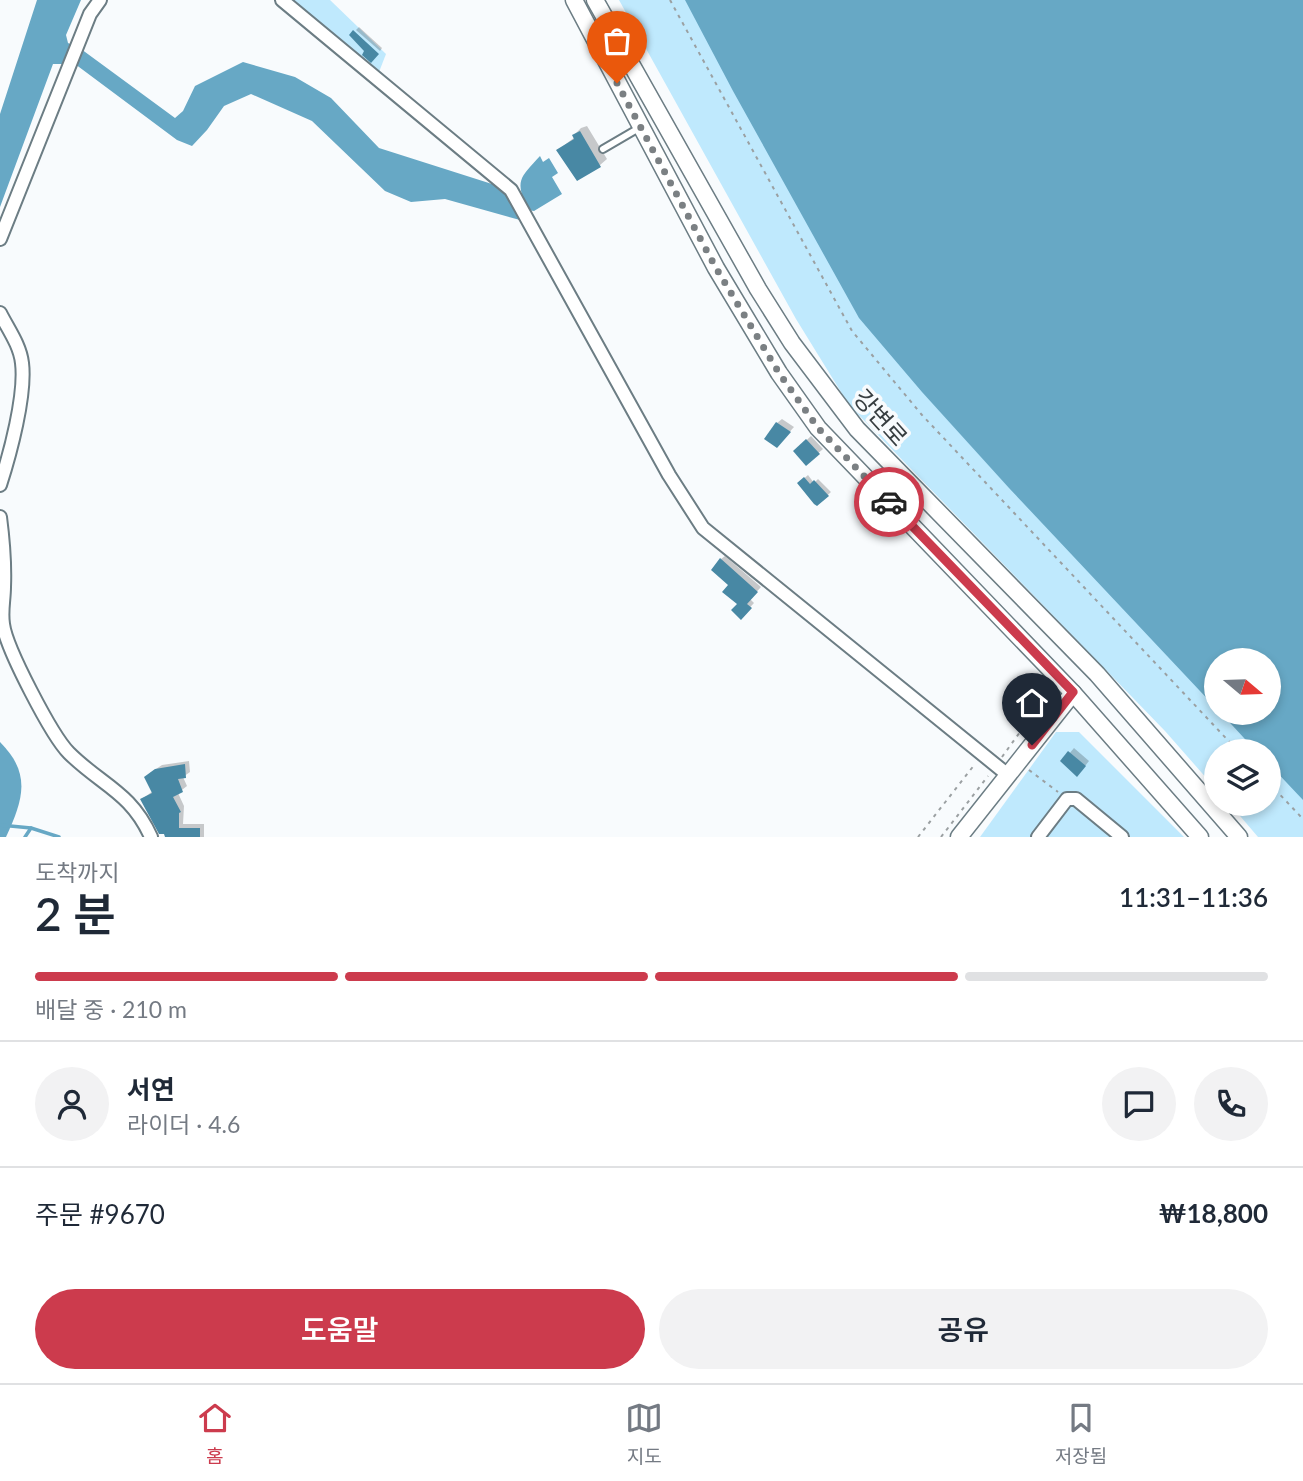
<!DOCTYPE html>
<html lang="ko">
<meta charset="utf-8">
<style>
body{margin:0;font-family:Lato,"Noto Sans KR",sans-serif;background:#f2f2f3;color:#1f2937;height:100vh;display:flex;flex-direction:column;font-size:26px;white-space:nowrap}
*{box-sizing:border-box;margin:0}
p{font-size:23px;color:#747a83}
.icon{flex:none;width:38px;height:38px;fill:none;stroke:currentColor;stroke-width:2;stroke-linecap:round;stroke-linejoin:round}
.map{position:relative;height:837px;overflow:hidden}
.sheet{display:flex;flex-direction:column;background:#fff;flex:1}
.sheet>*{flex:none}
.needle{width:46px;rotate:109deg}
.buttons{position:absolute;left:1204px;top:648px;display:grid;gap:14px}
.buttons a{display:grid;place-items:center;width:77px;height:77px;border-radius:50%;background:#fff;box-shadow:0 4px 10px #0003;font-size:35px}
.pin{position:absolute;display:grid;place-items:center;width:60px;height:60px;color:#fff;margin:-72px -30px;border-radius:50% 50% 50% 0;rotate:-45deg;box-shadow:0 0 7px #0007}
.pin .icon{rotate:45deg}
.courier{position:absolute;display:grid;place-items:center;width:70px;height:70px;margin:-35px;border:5px solid #cc3b4d;border-radius:50%;background:#fff;color:#222;box-shadow:0 2px 9px #0007}
.head em{font-style:normal;font-weight:600}
.head div{display:flex;flex-direction:column-reverse}
.head{display:flex;align-items:center;justify-content:space-between;height:119px;padding:0 35px}
h1{font-size:46px;font-weight:600;line-height:52px}
.bar{display:grid;grid-template-columns:repeat(4,1fr);gap:10px 7px;align-content:center;height:84px;padding:0 35px}
.bar i{height:9px;border-radius:5px;background:#e0e1e3}
.bar .selected{background:#cc3b4d}
.bar p{grid-column:span 4}
.line{display:flex;align-items:center;gap:18px;padding:0 35px;border-top:2px solid #e0e1e3}
.line div{flex:1}
.round{display:grid;place-items:center;flex:none;width:74px;height:74px;border-radius:37px;background:#f2f2f3}
.action{display:flex;gap:14px;margin-top:auto;padding:14px 35px}
.action a{flex:1;height:80px;border-radius:42px;background:#cc3b4d;color:#fff;font-size:28px;font-weight:600;line-height:80px;text-align:center}
.action a+a{background:#f2f2f3;color:#1f2937}
.dock{display:flex;justify-content:space-around;align-items:center;height:98px;border-top:2px solid #e0e1e3;background:#fff;font-size:19px;color:#747a83}
.dock a{display:grid;justify-items:center;gap:4px}
.dock .selected{color:#cc3b4d}
.map>svg:first-child{display:block}
.green{fill:#bfe9fd;fill-rule:evenodd}
.water{fill:#67a8c5}
.shadow{fill:#0003}
.lines{fill:none;stroke-linecap:round;stroke-linejoin:round}
.stream{stroke:#67a8c5;stroke-width:3.5}
.building{fill:#4888a4}
.lane-casing{stroke:#6c7d84;stroke-width:10}
.street-casing{stroke:#6c7d84;stroke-width:16}
.secondary-casing{stroke:#6c7d84;stroke-width:19}
.path{stroke:#9ba0a2;stroke-width:2;stroke-dasharray:3.5 5;stroke-linecap:butt}
.lane{stroke:#fff;stroke-width:6}
.street{stroke:#fff;stroke-width:12}
.secondary{stroke:#fff;stroke-width:16}
.done{stroke:#7b8083;stroke-width:7;stroke-dasharray:0 12.6}
.route{stroke:#cc3b4d;stroke-width:9}
.labels{text-anchor:middle;stroke-width:7;stroke-linejoin:round;paint-order:stroke}
.street-label{font-size:24px;fill:#373e41;stroke:#f8fbfd}
</style>
<div class="map">
<svg width="1303" height="837" viewBox="0 0 1303 837">
<rect width="100%" height="100%" fill="#f8fbfd"/>
<g class="green">
<path d="M290 0H330L386 54 379 72Z"/>
<path d="M619 0H1303V837H1258L1229 803H1269V751H1216V789L1165 731 849 405 796 319ZM1216 660H1269V712H1216Z"/>
<path d="M1056 732H1079L1184 837H980Z"/>
</g>
<g class="water">
<path d="M37 0H81L66 35 68 43 81 49 175 118 183 111 195 86 243 62 295 77 331 98 379 148 492 184 511 199 522 215 520 220 445 199 411 202 385 191 312 121 251 94 224 106 207 130 192 146 177 140 75 64H53L0 207V114Z"/>
<path d="M685 0H1303V800L1269 764V751H1256L1220 712H1269V660H1216V708L1009 488 922 392 859 318 733 91Z"/>
<path d="M540 156 543 162 549 158 558 173 552 177 562 194 534 211 528 210C515 180 519 179 540 156Z"/>
<path d="M0 742C32 774 23 800 6 837H0Z"/>
</g>
<g class="shadow">
<path d="M359 27 382 48 380 51 356 30Z"/>
<path d="M587 126 607 159 600 165 558 150 575 137 574 135 581 128Z"/>
<path d="M782 419 794 427 777 446V423Z"/>
<path d="M811 436 823 449 807 463 795 451Z"/>
<path d="M808 475 814 483 818 479 831 492 818 504 799 483Z"/>
<path d="M725 556 761 587 750 599 754 603 741 617 739 604 721 559Z"/>
<path d="M1074 748 1089 761 1081 771 1063 761Z"/>
<path d="M189 761 190 772 183 777 187 786 178 793 184 806 183 824H204V837H166V832L142 799 153 791 150 773 162 765Z"/>
</g>
<g class="lines">
<g class="stream">
<path d="M0 825 31 828 59 837"/>
<path d="M25 837 31 828"/>
</g>
</g>
<g class="building">
<path d="M353 30 379 54 371 63 362 55 364 51 349 35Z"/>
<path d="M580 131 601 167 577 181 556 150 574 139 572 135Z"/>
<path d="M776 422 791 432 777 448 764 439Z"/>
<path d="M806 439 820 454 806 466 793 451Z"/>
<path d="M804 477 810 484 814 480 829 496 817 506 814 504 797 483Z"/>
<path d="M720 558 758 592 747 604 752 608 741 620 731 610 737 604 722 592 728 585 711 570Z"/>
<path d="M1068 751 1086 766 1077 777 1060 761Z"/>
<path d="M185 764 186 778 178 779 183 792 173 797 181 812 179 813V828H200V837H165L164 834H159L140 799 152 793 144 777 155 769Z"/>
</g>
<g class="lines">
<defs>
<path id="lane" d="M603 149 639 128"/>
<g id="street">
<path d="M282 0 511 190 669 475 703 528 1008 775"/>
<path d="M0 239 90 14 100 0"/>
<path d="M0 313C8 329 20 345 22 363 26 395 10 454 0 485"/>
<path d="M0 517C3 540 5 563 4 587 4 599 1 611 3 624 6 648 52 736 69 753 101 785 131 792 151 837"/>
<path d="M1038 837 1067 799H1076L1122 837"/>
</g>
<g id="secondary">
<path d="M574 0 716 268 779 373 818 428 1073 693 1200 837"/>
<path d="M595 0 758 289 792 343 857 429 1097 674 1239 837"/>
<path d="M959 837 1073 693"/>
</g>
</defs>
<use href="#lane" class="lane-casing"/>
<use href="#street" class="street-casing"/>
<use href="#secondary" class="secondary-casing"/>
<g class="path">
<path d="M670 0 852 331 922 415 1238 751"/>
<path d="M1002 757 1038 707"/>
<path d="M1029 770 1058 792"/>
<path d="M1269 783 1303 819"/>
<path d="M918 837 975 764"/>
<path d="M941 837 988 776"/>
</g>
<use href="#lane" class="lane"/>
<use href="#street" class="street"/>
<use href="#secondary" class="secondary"/>
</g>
<g class="lines">
<path class="done" d="M617 83 716 268 779 373 818 428 889 502"/>
<path class="route" d="M889 502 1073 692 1032 745"/>
</g>
<g class="labels">
<g class="street-label">
<text transform="translate(880 418) rotate(48)" y="8">강변로</text>
</g>
</g>
</svg>
<div class="buttons">
<a><svg class="needle" viewBox="-14 -14 28 28"><path d="M0-13l5 13h-10z" fill="#e53935"/><path d="M0 13l5-13h-10z" fill="#747a83"/></svg></a>
<a><svg class="icon" aria-label="layers" viewBox="0 0 24 24"><path d="M12 4l9 5-9 5-9-5zM3 14l9 5 9-5"/></svg></a>
</div>
<div class="pin" style="left:617px;top:83px;background:#ea580c"><svg class="icon" aria-label="bag" viewBox="0 0 24 24"><path d="M5 8h14l-1 12H6zM9 8a3 3 0 0 1 6 0"/></svg></div>
<div class="pin" style="left:1032px;top:745px;background:#1f2937"><svg class="icon" aria-label="home" viewBox="0 0 24 24"><path d="M3 11l9-7 9 7M6 9v11h12V9"/></svg></div>
<div class="courier" style="left:889px;top:502px"><svg class="icon" aria-label="car" viewBox="0 0 24 24"><path d="M5 17H2v-5l4-1 3-4h7l3 4 3 1v5h-3M9 17h6M6 11h13"/><circle cx="7" cy="17" r="2"/><circle cx="17" cy="17" r="2"/></svg></div>
</div>
<section class="sheet">
<div class="head"><div><h1>2 분</h1><p>도착까지</p></div><em>11:31–11:36</em></div>
<div class="bar"><i class="selected"></i><i class="selected"></i><i class="selected"></i><i></i><p>배달 중 · 210 m</p></div>
<div class="line" style="height:126px"><a class="round"><svg class="icon" aria-label="person" viewBox="0 0 24 24"><circle cx="12" cy="8" r="4"/><path d="M4 21q1-7 8-7t8 7"/></svg></a><div><b>서연</b><p>라이더 · 4.6</p></div><a class="round"><svg class="icon" aria-label="chat" viewBox="0 0 24 24"><path d="M4 5h16v11H9l-5 4z"/></svg></a><a class="round"><svg class="icon" aria-label="phone" viewBox="0 0 24 24"><path d="M5 4h4l2 5-3 2q2 4 5 5l2-3 5 2v4C11 20 4 13 5 4z"/></svg></a></div>
<div class="line" style="height:91px"><div>주문 #9670</div><b>₩18,800</b></div>
<div class="action"><a>도움말</a><a>공유</a></div>
</section>
<nav class="dock">
<a class="selected"><svg class="icon" aria-label="home" viewBox="0 0 24 24"><path d="M3 11l9-7 9 7M6 9v11h12V9"/></svg>홈</a>
<a><svg class="icon" aria-label="map" viewBox="0 0 24 24"><path d="M3 6l6-2 6 2 6-2v14l-6 2-6-2-6 2zM9 4v14M15 6v14"/></svg>지도</a>
<a><svg class="icon" aria-label="saved" viewBox="0 0 24 24"><path d="M7 4h10v16l-5-4-5 4z"/></svg>저장됨</a>
</nav>
